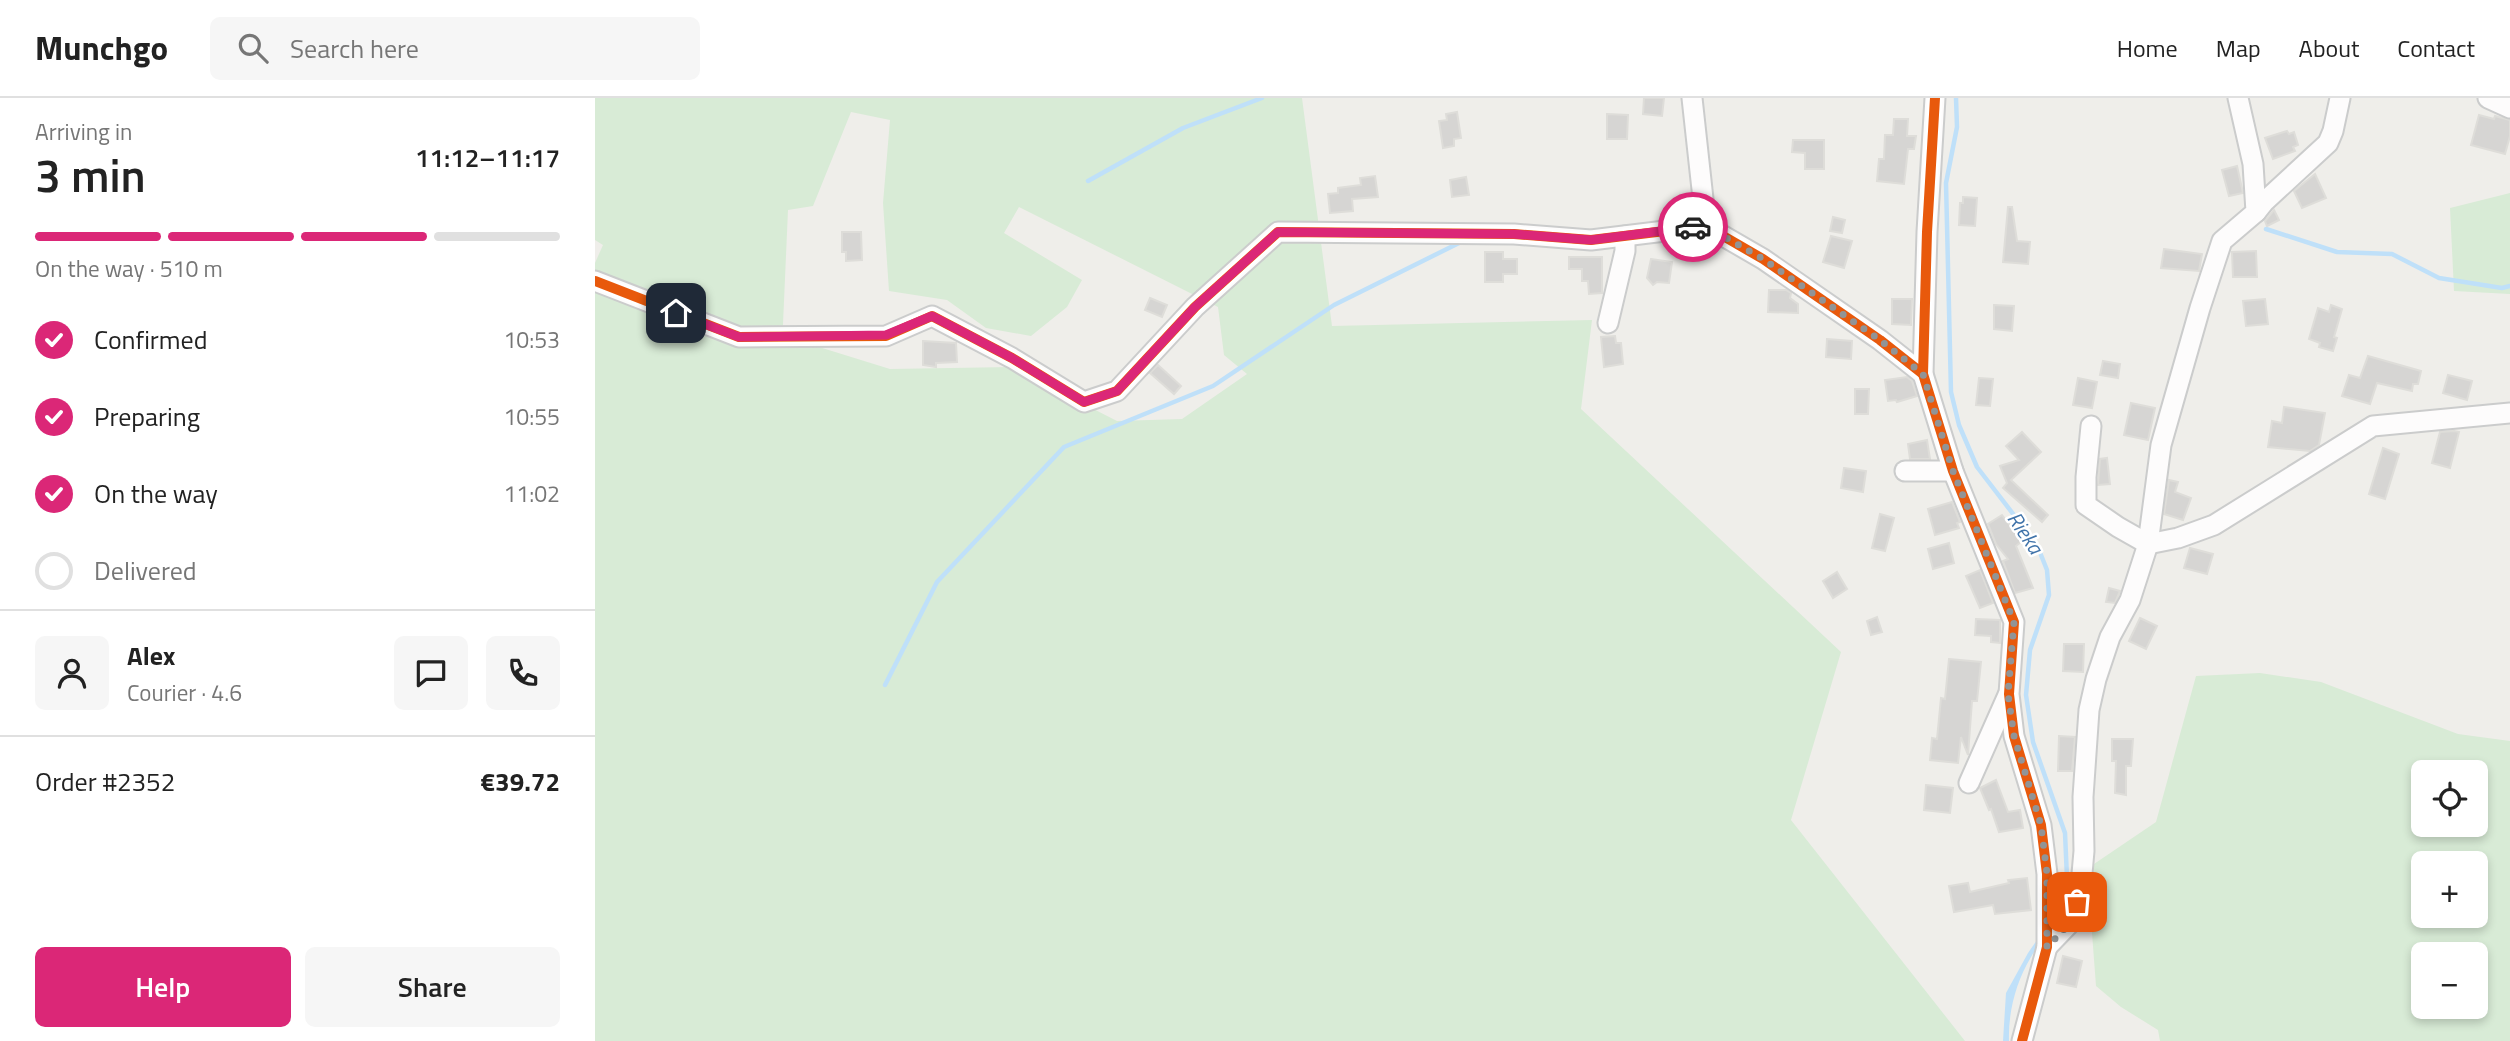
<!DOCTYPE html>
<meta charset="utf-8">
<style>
body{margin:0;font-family:"Titillium Web",sans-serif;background:#f6f6f6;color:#222;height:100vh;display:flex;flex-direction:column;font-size:26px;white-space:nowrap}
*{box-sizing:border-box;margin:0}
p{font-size:23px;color:#767676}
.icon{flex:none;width:38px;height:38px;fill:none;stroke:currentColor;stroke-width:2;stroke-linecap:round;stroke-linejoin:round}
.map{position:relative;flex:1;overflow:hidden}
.panel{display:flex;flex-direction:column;background:#fff;width:595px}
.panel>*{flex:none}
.fabs{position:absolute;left:1816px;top:662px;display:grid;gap:14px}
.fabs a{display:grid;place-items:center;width:77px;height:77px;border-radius:10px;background:#fff;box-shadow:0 4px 10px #0003;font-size:35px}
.pin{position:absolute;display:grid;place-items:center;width:60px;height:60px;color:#fff;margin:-30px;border-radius:14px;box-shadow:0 4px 10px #0006}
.courier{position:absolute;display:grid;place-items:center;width:70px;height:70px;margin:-35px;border:5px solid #db2777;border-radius:50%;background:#fff;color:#222;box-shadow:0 2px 9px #0007}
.summary em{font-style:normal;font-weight:600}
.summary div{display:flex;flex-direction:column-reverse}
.summary{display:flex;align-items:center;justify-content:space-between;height:119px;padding:0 35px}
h1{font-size:46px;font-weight:600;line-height:52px}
.bar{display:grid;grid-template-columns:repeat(4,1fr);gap:10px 7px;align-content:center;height:84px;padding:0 35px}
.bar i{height:9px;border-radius:5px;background:#e0e0e0}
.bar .selected{background:#db2777}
.bar p{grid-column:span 4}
.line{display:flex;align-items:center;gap:18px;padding:0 35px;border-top:2px solid #e0e0e0}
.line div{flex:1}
.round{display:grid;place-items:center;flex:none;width:74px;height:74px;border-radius:10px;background:#f6f6f6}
ol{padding:0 35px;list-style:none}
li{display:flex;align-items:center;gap:21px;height:77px}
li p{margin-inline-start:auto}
li .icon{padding:7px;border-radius:50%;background:#db2777;color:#fff;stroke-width:4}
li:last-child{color:#767676}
li i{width:38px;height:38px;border:4px solid #e0e0e0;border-radius:50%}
.primary-button{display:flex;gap:14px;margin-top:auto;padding:14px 35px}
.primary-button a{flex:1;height:80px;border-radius:10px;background:#db2777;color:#fff;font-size:28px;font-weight:600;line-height:80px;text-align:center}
.primary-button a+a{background:#f6f6f6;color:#222}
header{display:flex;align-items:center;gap:42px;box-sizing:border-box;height:98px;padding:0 35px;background:#fff;border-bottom:2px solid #e0e0e0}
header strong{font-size:33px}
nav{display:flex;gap:38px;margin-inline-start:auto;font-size:24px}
.search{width:490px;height:63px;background:#f6f6f6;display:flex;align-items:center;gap:18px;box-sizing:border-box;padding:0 24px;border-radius:10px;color:#767676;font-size:26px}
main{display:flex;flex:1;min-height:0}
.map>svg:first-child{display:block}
.green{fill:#d8ebd6;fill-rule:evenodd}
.water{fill:#bfe0f9}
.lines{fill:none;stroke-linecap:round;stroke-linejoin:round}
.stream{stroke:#bfe0f9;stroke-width:4.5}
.building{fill:#d6d5d3;stroke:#deddd9;stroke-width:2}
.minor-casing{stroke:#cbcccc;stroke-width:23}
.minor{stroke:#fdfcfc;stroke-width:19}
.cycleway-casing{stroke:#fff;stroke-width:15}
.cycleway{stroke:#e8590c;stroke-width:10}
.done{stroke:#919496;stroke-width:7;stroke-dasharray:0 12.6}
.route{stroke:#db2777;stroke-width:9}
.labels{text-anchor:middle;stroke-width:5;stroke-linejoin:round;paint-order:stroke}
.water-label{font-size:21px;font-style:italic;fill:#4174aa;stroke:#fff}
</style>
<header>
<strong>Munchgo</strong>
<div class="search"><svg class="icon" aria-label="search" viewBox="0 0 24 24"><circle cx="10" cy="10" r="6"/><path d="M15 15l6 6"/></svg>Search here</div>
<nav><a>Home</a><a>Map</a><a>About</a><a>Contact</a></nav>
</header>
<main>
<section class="panel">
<div class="summary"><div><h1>3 min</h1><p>Arriving in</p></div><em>11:12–11:17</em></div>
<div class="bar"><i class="selected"></i><i class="selected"></i><i class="selected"></i><i></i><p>On the way · 510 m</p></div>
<ol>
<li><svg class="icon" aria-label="check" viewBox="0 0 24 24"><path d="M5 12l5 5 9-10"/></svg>Confirmed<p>10:53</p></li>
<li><svg class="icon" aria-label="check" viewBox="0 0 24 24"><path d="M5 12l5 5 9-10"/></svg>Preparing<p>10:55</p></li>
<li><svg class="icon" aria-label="check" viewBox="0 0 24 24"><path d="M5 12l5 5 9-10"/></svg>On the way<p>11:02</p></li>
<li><i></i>Delivered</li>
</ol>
<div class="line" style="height:126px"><a class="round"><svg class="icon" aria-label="person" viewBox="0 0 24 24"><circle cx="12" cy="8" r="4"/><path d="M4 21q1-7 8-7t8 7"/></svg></a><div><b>Alex</b><p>Courier · 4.6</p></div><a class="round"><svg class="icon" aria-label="chat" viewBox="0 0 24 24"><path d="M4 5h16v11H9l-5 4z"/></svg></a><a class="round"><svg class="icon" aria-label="phone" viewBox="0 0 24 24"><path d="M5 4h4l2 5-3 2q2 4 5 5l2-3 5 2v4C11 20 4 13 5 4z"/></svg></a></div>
<div class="line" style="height:91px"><div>Order #2352</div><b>€39.72</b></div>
<div class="primary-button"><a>Help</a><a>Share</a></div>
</section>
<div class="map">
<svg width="1915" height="943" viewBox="0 0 1915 943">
<rect width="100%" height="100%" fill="#efeeea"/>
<g class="green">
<path d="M0 0H707L737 228 997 222 986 311 1246 554 1196 722 1370 943H0V165L8 147 0 142ZM256 14 295 22 288 105 294 193 352 202 391 230 436 238 472 209 487 182 409 135 424 109 623 209 629 257 652 276 587 321 522 323 416 269 295 271 224 249H187L193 112 218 108Z"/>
<path d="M1915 95V196L1859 193 1855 110Z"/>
<path d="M1665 575 1726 584 1863 636 1915 643V943H1565L1563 932 1526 909 1501 888 1497 835 1499 766 1561 724 1601 578ZM1829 674H1881V726H1829ZM1829 765H1881V817H1829ZM1829 856H1881V908H1829Z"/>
</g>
<path class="water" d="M1472 777C1483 811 1451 834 1436 859 1421 884 1413 914 1414 943H1408L1411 895 1433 855 1461 814 1468 781Z"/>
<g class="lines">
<g class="stream">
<path d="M1361 0 1362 29 1351 85 1356 294 1364 327 1382 369 1442 447 1452 472 1454 497 1435 552 1431 597 1438 644 1470 735 1472 780"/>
<path d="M493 83 588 30 667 0"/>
<path d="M1671 131 1742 154 1797 156 1844 180 1907 190 1915 188"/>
<path d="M290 587 342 484 469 349 618 288 739 207 868 143"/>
</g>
</g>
<g class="building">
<path d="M1049 0H1069L1067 18 1048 16Z"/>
<path d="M862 14 866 40 859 41V48L848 50 844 23 852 22 851 16Z"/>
<path d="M1012 16 1033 17 1032 41H1012Z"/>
<path d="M1884 17 1899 21 1900 18 1915 22V38L1910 56 1876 47Z"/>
<path d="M1299 21H1313L1312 38H1321L1319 51H1313L1309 86 1282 83 1284 61H1289L1290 37H1298Z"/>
<path d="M1692 33 1694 36 1699 34 1703 47 1698 49 1700 53 1678 61 1670 40Z"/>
<path d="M1198 42H1229V71H1210V55L1197 54Z"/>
<path d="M1642 68 1648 95 1634 98 1627 72Z"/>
<path d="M1720 76 1731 100 1707 110 1699 93Z"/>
<path d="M780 78 783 99 757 101 758 113 735 115 733 96 743 95V90L766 87 765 80Z"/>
<path d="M871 79 874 97 857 99 855 82Z"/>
<path d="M1368 99 1382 100 1380 128 1364 127 1365 105H1368Z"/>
<path d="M1413 109H1417L1422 143 1435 144 1433 166 1408 164Z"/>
<path d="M1679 112 1684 122 1672 128 1670 123Z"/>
<path d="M1238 119 1250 122 1247 135 1235 133Z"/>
<path d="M247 134H266L267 162 251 163V154H247Z"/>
<path d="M1236 138 1257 143 1249 170 1228 164Z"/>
<path d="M1569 151 1607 156 1604 173 1566 170Z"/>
<path d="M1661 153 1662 179H1638L1637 154Z"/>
<path d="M890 154H908V161H922V176H908V184H890Z"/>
<path d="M974 159H1007V195L994 196 993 183H987V171H974Z"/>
<path d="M1056 161 1077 164 1074 185 1062 184 1058 187 1052 180Z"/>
<path d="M1174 192H1191L1196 195 1195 200 1203 206V215L1173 214Z"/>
<path d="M555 200 572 207 567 219 550 212Z"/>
<path d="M1297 201H1317L1316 227 1297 226Z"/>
<path d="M1670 201 1673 226 1651 228 1648 203Z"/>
<path d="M1399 207 1419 208 1417 233 1399 231Z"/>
<path d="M1736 207 1747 211 1739 239 1742 240 1738 253 1724 249 1725 245 1714 241 1723 210 1734 214Z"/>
<path d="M1020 238 1021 245H1026L1028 266 1009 269 1006 239Z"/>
<path d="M1232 241 1257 243 1256 261 1231 259Z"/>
<path d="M328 243 361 245 362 264 341 265V269L328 267Z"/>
<path d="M1773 258 1826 273 1823 286H1818L1817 293 1782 285 1775 306 1747 298 1754 277 1765 280Z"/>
<path d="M1508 263 1525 266 1523 280 1505 277Z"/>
<path d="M563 267 586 288 579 296 555 275Z"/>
<path d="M1853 277 1877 283 1872 302 1848 295Z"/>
<path d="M1312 279 1317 283 1322 298 1302 304 1301 302 1293 303 1290 282Z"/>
<path d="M1384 280 1398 281 1395 308 1381 307Z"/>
<path d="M1483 280 1502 284 1497 310 1478 307Z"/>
<path d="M1260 291H1274L1273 316H1260Z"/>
<path d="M1536 305 1560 310 1553 342 1529 337Z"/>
<path d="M1689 309 1730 315 1724 347 1715 353 1673 349 1677 323 1687 325Z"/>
<path d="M1859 333 1864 334 1855 370 1837 365 1845 334Z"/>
<path d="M1427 334 1446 354 1416 382 1453 417 1447 424 1408 390 1412 385 1405 368 1424 362 1411 348Z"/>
<path d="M1332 342 1335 361H1315L1313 346Z"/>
<path d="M1788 350 1804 356 1790 401 1774 396Z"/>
<path d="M1512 360 1515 386 1503 387 1505 361Z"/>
<path d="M1249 370 1271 373 1268 394 1246 390Z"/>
<path d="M1574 382 1583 384 1580 394 1596 400 1588 422 1569 416Z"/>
<path d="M1357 404 1365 424 1362 425 1364 430 1340 437 1333 411Z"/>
<path d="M1285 416 1299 420 1290 453 1277 450Z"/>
<path d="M1407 417 1427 443 1421 448 1438 490 1420 495 1408 463 1413 461 1401 446 1393 426Z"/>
<path d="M1354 445 1359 465 1338 471 1333 451Z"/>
<path d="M1595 450 1618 456 1612 476 1589 470Z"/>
<path d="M1385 472 1398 505 1385 510 1371 478Z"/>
<path d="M1242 474 1252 491 1238 500 1228 483Z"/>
<path d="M1514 490 1525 493 1520 505 1511 504Z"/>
<path d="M1282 519 1287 534 1276 537 1272 523Z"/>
<path d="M1545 520 1562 528 1551 551 1534 543Z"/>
<path d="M1381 521 1405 522V545L1396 544V538L1380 537Z"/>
<path d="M1469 546H1489L1488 574 1468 573Z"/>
<path d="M1354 561 1386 564 1382 603H1377L1373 657 1366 639 1363 665 1335 662 1337 640 1342 641 1346 600 1350 601Z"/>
<path d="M1464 638 1480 639 1477 673H1463Z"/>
<path d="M1517 641H1538L1536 668H1531V697L1520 695 1521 663H1517Z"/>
<path d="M1401 682 1413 714 1425 712 1428 730 1404 734 1396 711 1394 712 1385 690Z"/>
<path d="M1331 687 1358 690 1355 715 1329 712Z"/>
<path d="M1432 780 1436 812 1400 816 1398 807 1359 814 1354 788 1373 785 1375 794 1414 785 1413 782Z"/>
<path d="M1468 858 1487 863 1481 889 1462 885Z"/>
</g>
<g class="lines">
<defs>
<g id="minor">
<path d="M1097 0 1111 128"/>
<path d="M1340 0 1332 134 1328 276 1358 373 1419 524 1414 596 1419 638 1446 727 1452 776V849L1427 943"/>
<path d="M1893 0 1915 10"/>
<path d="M1661 114 1669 104 1733 45 1738 33 1745 0"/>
<path d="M0 183 144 239 291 238 337 218 417 260 489 304 522 293 600 209 683 134 919 136 996 142 1111 128 1168 161 1285 242 1328 276"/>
<path d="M1013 225 1030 153V138"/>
<path d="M1496 328 1491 379V407L1523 429 1553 446 1583 440 1619 427 1778 328 1915 315"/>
<path d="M1310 373H1358"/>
<path d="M1374 685 1413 597"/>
<path d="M1452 849 1478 822 1486 787 1489 753 1488 699 1494 612 1501 581 1515 539 1535 502 1553 446 1566 347 1605 210 1627 143 1661 114 1658 66 1643 0"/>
</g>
</defs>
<use href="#minor" class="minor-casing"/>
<use href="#minor" class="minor"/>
<defs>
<g id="cycleway">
<path d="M1340 0 1332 134 1328 276 1358 373 1419 524 1414 596 1419 638 1446 727 1452 776V849L1427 943"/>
<path d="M0 183 144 239 291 238 337 218 417 260 489 304 522 293 600 209 683 134 919 136 996 142 1111 128 1168 161 1285 242 1328 276"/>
</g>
</defs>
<use href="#cycleway" class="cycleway-casing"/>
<use href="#cycleway" class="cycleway"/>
</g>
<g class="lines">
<path class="done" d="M1098 129 1111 128 1168 161 1285 242 1328 276 1358 373 1419 524 1413 596 1419 638 1446 727 1452 776V849L1478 822 1482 804"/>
<path class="route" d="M81 215 144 239 291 237 337 218 417 260 489 304 522 293 600 209 683 134 919 136 996 142 1098 129"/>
</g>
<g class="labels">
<g class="water-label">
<text transform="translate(1430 435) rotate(56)" y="7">Rieka</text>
</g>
</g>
</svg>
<div class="fabs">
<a><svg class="icon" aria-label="locate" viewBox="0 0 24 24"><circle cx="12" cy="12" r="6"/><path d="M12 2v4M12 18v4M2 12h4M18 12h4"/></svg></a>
<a>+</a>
<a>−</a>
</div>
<div class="pin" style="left:1482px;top:804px;background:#ea580c"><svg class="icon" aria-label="bag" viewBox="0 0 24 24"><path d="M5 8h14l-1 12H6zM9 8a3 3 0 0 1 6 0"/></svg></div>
<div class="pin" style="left:81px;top:215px;background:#1f2937"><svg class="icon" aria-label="home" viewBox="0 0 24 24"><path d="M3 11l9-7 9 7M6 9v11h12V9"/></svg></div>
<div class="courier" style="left:1098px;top:129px"><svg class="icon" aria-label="car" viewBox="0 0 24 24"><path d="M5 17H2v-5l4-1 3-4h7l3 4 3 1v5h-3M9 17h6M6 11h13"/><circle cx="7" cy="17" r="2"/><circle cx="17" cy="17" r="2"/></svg></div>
</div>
</main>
